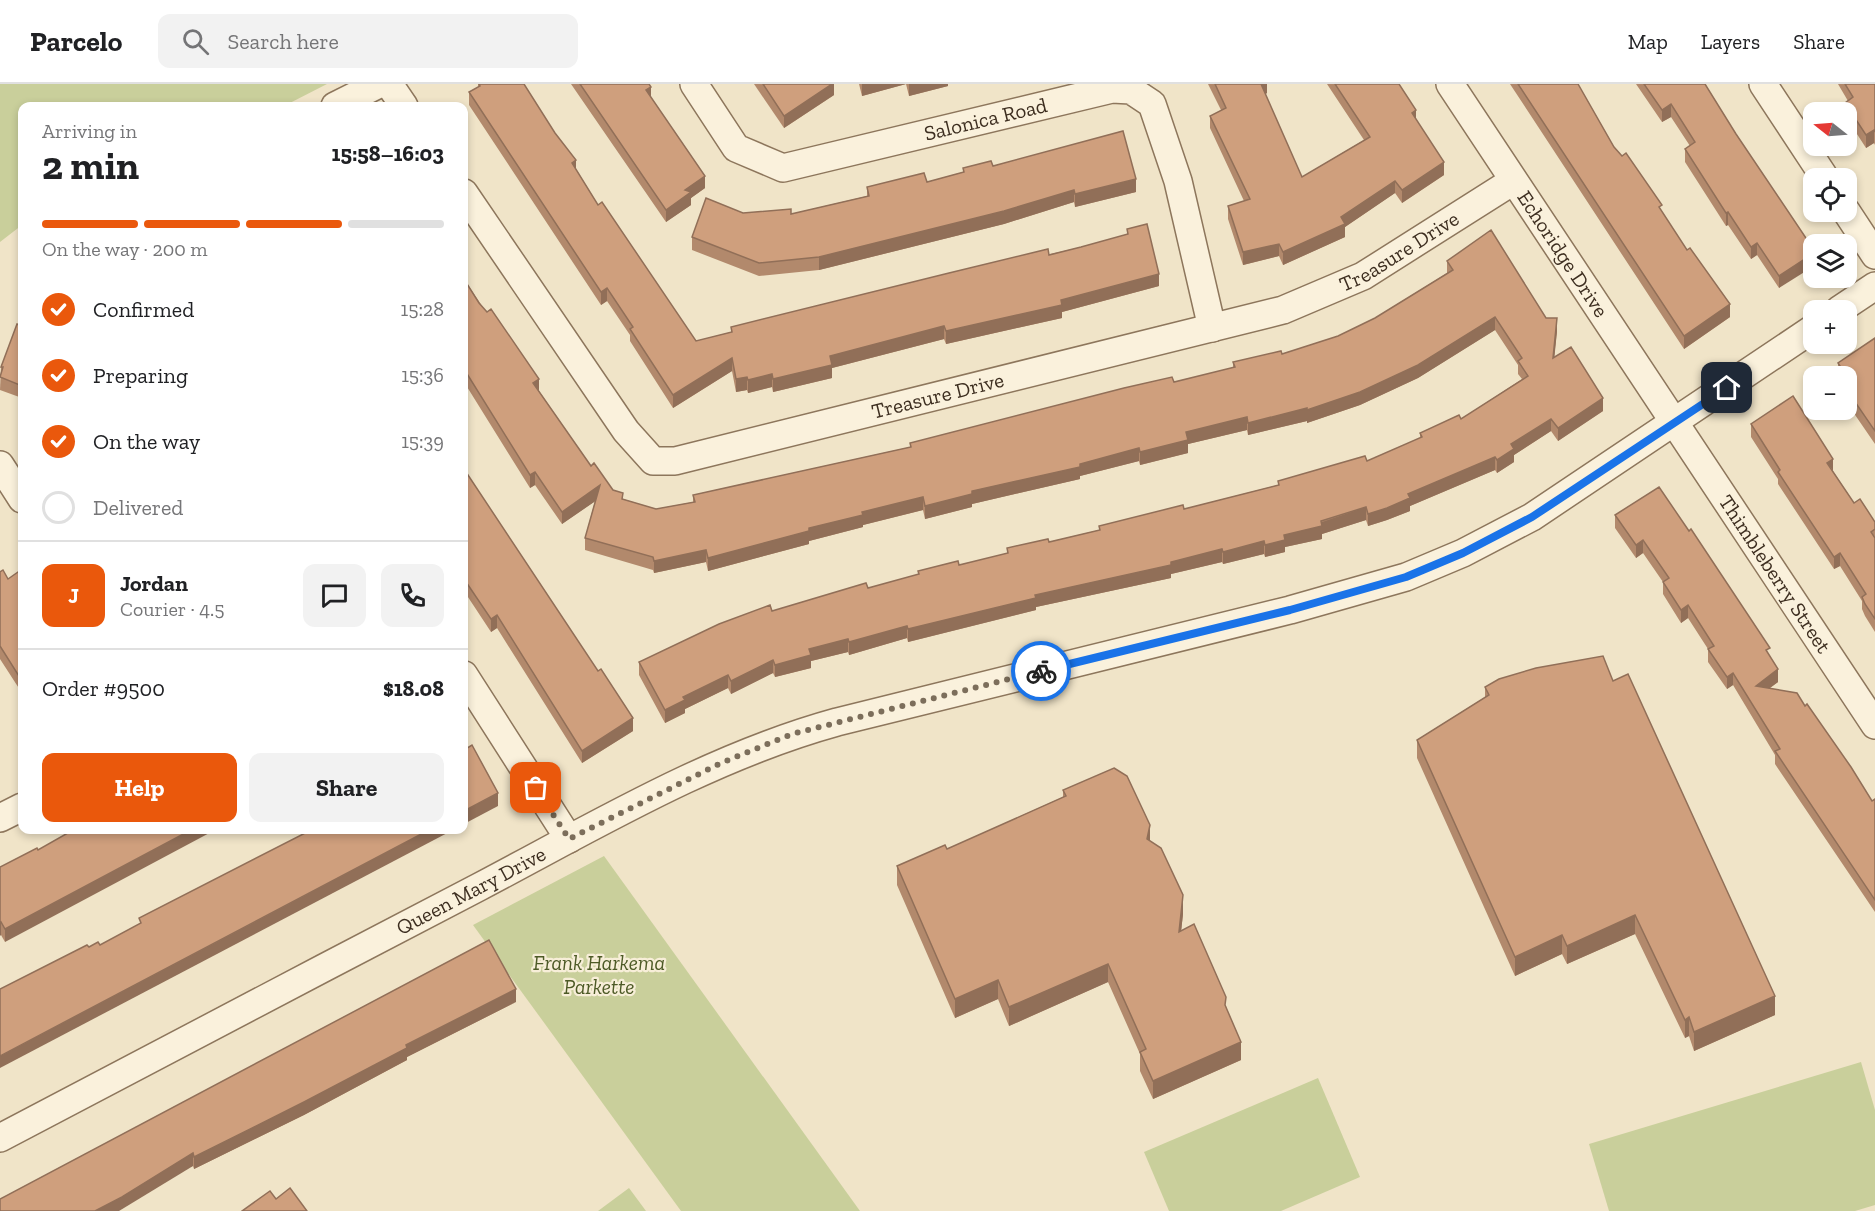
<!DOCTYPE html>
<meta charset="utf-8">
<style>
body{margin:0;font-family:"Zilla Slab",serif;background:#f2f2f2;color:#202124;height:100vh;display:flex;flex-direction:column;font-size:22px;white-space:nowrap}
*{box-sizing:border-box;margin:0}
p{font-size:20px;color:#757577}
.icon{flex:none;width:33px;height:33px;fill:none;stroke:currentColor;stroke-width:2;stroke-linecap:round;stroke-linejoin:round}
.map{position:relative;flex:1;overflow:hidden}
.side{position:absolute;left:18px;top:18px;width:450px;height:732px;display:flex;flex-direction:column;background:#fff;border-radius:12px;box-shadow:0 3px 9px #0003}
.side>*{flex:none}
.needle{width:39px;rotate:287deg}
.controls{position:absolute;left:1803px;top:18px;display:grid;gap:12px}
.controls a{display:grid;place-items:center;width:54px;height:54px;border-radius:12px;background:#fff;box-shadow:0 3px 9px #0003;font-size:30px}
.pin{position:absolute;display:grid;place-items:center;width:51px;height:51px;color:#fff;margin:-26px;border-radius:12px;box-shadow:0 3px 9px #0006}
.courier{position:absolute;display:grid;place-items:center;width:60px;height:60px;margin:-30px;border:4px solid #1a73e8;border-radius:50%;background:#fff;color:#222;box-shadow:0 2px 8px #0007}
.overview em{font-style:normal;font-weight:700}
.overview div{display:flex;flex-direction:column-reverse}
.overview{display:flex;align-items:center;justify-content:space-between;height:102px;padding:0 24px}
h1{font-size:39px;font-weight:700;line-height:45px}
.bar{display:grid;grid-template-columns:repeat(4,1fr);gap:9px 6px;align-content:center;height:72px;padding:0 24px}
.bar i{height:8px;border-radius:4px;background:#e0e0e0}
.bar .active{background:#ea580c}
.bar p{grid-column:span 4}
.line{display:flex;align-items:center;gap:15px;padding:0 24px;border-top:2px solid #e0e0e0}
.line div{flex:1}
.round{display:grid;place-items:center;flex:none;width:63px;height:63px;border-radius:12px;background:#f2f2f2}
ol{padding:0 24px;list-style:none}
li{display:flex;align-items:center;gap:18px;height:66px}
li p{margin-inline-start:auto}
li .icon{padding:6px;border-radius:50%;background:#ea580c;color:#fff;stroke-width:4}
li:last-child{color:#757577}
li i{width:33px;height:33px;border:3px solid #e0e0e0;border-radius:50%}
.button{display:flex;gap:12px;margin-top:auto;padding:12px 24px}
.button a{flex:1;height:69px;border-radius:12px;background:#ea580c;color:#fff;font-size:24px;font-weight:700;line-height:69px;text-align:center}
.button a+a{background:#f2f2f2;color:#202124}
header{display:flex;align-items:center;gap:36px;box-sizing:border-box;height:84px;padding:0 30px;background:#fff;border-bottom:2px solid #e0e0e0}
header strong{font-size:28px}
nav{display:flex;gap:33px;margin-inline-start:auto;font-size:21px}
.search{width:420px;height:54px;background:#f2f2f2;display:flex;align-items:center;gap:15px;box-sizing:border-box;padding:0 21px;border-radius:12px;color:#757577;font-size:22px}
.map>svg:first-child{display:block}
.green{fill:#c9cf9b}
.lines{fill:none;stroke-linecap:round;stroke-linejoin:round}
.minor-casing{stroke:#8d765c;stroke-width:30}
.minor{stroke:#faf1dc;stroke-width:27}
.wall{fill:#b2896c}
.shaded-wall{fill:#916f58}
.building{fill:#cf9f7d;stroke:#916f58;stroke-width:1.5}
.done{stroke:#7c6e5b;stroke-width:6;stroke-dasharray:0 10.8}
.route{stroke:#1a73e8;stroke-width:8}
.labels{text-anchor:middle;stroke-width:4.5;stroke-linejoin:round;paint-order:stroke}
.street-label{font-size:21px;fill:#3d2e20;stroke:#f7eed8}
.park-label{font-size:21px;font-style:italic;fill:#4d5a26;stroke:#f7eed8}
</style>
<header>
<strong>Parcelo</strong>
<div class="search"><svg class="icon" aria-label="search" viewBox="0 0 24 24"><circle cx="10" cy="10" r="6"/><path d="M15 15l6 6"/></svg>Search here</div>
<nav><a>Map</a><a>Layers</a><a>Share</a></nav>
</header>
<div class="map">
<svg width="1875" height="1127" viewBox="0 0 1875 1127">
<rect width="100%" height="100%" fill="#f0e4c8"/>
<g class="green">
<path d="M0 0H327L284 22H22V141L0 158Z"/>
<path d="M604 772 860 1127H681L473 841Z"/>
<path d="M1861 978 1875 1026V1121L1855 1127H1609L1589 1060Z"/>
<path d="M1318 994 1360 1093 1281 1127H1169L1144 1068Z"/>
<path d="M629 1104 646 1127H598Z"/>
</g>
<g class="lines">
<defs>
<g id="minor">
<path d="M389 0 404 22"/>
<path id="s1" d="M694 0 736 64 783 84 1112 5 1131 6 1152 20 1178 97 1212 244"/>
<path id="s2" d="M1450 0 1875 641"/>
<path d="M1763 0 1825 94"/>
<path d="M335 22 379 0"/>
<path id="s3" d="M464 109 626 347 653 377H675L1283 226 1363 192 1513 97"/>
<path d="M1846 127 1875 171"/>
<path d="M1839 226 1875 202"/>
<path d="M0 381 22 415"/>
<path d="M464 591 569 755"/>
<path d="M0 734 22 723"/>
<path id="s4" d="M0 1054C160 970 319 886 479 803 595 742 710 673 837 638L1290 526 1406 493 1463 469 1532 433 1814 244"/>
</g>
</defs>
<use href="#minor" class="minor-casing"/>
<use href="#minor" class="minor"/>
</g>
<g class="wall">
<path d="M478 0H524L598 121 696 257 731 248V243L1081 163 1127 151V145L1159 202 1062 228V234L946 260 944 255 832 284V294L773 308 772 303 748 309 747 306 736 308 732 287 673 324 630 257V251L607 217 601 221 469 21V8L478 3Z"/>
<path d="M571 0H649L651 13 705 104 691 114V121L666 138Z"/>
<path d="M754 0H834V11L784 44Z"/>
<path d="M859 0H948V2L909 12 906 0 862 12Z"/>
<path d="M1208 0H1267V9L1265 10 1302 93 1364 56 1327 0H1399L1444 91 1402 119 1395 109 1345 143V153L1283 181 1279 172 1243 181 1228 135V122L1244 117 1210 44V32L1221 26Z"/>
<path d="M1510 0H1578L1614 63 1662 128 1730 233 1684 265Z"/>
<path d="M1636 0H1705L1736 50 1814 166 1779 204 1757 171 1751 175 1728 141 1726 142 1685 78V65L1690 62 1671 33 1662 38Z"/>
<path d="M1838 0H1875V61L1874 59 1866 64 1846 33 1845 19 1848 17Z"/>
<path d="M993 82 1136 108 1075 123 1074 118 1004 140 819 186 759 192 692 166V153L743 129 791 130 867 112V103L927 98 963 88V84Z"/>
<path d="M1447 177 1546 234 1557 247 1554 274 1603 327 1558 357 1551 347 1514 371V378L1497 389 1495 386 1410 422V427L1387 436 1368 442 1366 436 1322 450V455L1285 463V468L1265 473 1264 470 1223 480 1222 478 1171 490V494L1036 523V526L908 558 907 554 849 571 848 568 811 577V584L775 593 773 589 731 610 728 604 685 625V629L665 639 639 591V578L772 527 868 504 918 491V487L959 481 1007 470V464L1049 458 1099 446V442L1184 425 1278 401V397L1367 377 1420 354V349L1461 335 1522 295 1518 290V281L1495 246 1418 294 1360 321 1307 339V337L1248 351 1247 346 1188 360V369L1140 381 1139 377 1080 392V395L972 420V423L925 435 923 426 863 441V443L809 457V460L708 487 706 478 654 489 653 486 585 466V454L595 417 562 440 535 401 530 404 464 298V195L539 307 591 382 613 406 623 415 656 425 693 418V411L910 363V359L1174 298 1233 284V278L1282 270 1338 252 1375 234 1447 189Z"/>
<path d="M22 242V314L0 306 1 283Z"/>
<path d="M1875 254V360L1851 325 1846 328 1845 326H1846V292H1831L1838 287V279Z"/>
<path d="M1751 340 1833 387 1854 419 1875 438V548L1865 532 1862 525V517L1840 482 1834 485 1778 400V395L1751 353Z"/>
<path d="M464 385 633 647 582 679 497 544 491 548 464 507Z"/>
<path d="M1615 431 1770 572 1778 598 1770 604 1805 622 1872 717 1875 715V828L1775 680V671L1733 601 1727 605 1708 578V565L1688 534 1681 539 1663 510V498L1643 469 1636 474 1615 444Z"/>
<path d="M0 488 8 495H22V609L0 575Z"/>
<path d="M1613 597 1775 931 1694 967 1689 952 1685 954 1635 850 1567 880 1562 870 1515 892 1417 674V656L1485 613V603Z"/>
<path d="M1063 706 1150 757 1183 830 1181 847 1226 922 1241 976 1153 1015 1140 987V970L1108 898 1009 942 998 915 955 934 897 801V782L947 765 1063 713Z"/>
<path d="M38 766 5 858 1 851 0 783Z"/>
<path d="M516 918 407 973V976L304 1031 194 1085 193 1082 0 1127Z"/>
</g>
<g class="shaded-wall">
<path d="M832 0H834V11L784 44V32Z"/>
<path d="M862 0H906L862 12Z"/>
<path d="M909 0H948V2L909 12Z"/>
<path d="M1261 0H1267V9L1261 13Z"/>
<path d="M651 3V16L646 6Z"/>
<path d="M1671 20V33L1662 38V26Z"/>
<path d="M1416 26V39L1412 29Z"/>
<path d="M1874 46V59L1866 64V51Z"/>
<path d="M576 76V89L572 79Z"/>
<path d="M1444 78V91L1402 119V106Z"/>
<path d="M705 92V104L691 114V121L666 138V126L685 106Z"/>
<path d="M1136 95V108L1075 123V110Z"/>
<path d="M1395 97V109L1345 143V153L1283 181V168L1341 133Z"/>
<path d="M1074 106V118L1004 140 819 186V173Z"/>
<path d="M1728 128V141L1726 142V129Z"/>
<path d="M1757 159V171L1751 175V163Z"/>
<path d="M1279 160V172L1243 181V168Z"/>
<path d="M1814 169V182L1779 204V192Z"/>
<path d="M1159 190V202L1062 228V234L946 260V247Z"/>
<path d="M607 204V217L601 221V208Z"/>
<path d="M1730 220V233L1684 265V252Z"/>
<path d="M1495 233V246L1418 294 1360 321 1307 339V326Z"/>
<path d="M1557 234V247L1553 287V274Z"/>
<path d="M944 242V255L832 284V294L773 308V295L830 272Z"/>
<path d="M732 274V287L673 324V311Z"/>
<path d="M772 290V303L748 309V296Z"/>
<path d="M747 293V306L736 308V295Z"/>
<path d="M539 295V307L533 299Z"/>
<path d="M1851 312V325L1846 328V315Z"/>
<path d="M1603 314V327L1558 357V344Z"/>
<path d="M1307 324V337L1248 351V339Z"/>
<path d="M1247 333V346L1188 360V369L1140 381V368L1186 348Z"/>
<path d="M1551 335V347L1514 371V378L1497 389V376L1511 360Z"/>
<path d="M1139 364V377L1080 392V395L972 420V423L925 435V422L972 407Z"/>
<path d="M1495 373V386L1410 422V427L1387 436 1368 442V430L1408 410Z"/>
<path d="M1833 375V387L1827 379Z"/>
<path d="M535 388V401L530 404V391Z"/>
<path d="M600 401V414L562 440V428Z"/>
<path d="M923 413V426L863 441V443L809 457V460L708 487V474L862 428Z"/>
<path d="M1366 423V436L1322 450V455L1285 463V468L1265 473V461L1284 451Z"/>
<path d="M1643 456V469L1636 474V461Z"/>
<path d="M1264 457V470L1223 480V468Z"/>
<path d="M1222 465V478L1171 490V494L1036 523V526L908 558V545L1035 511Z"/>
<path d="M706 466V478L654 489V477Z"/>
<path d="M1840 469V482L1834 485V473Z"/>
<path d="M1688 521V534L1681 539V526Z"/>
<path d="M497 531V544L491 548V535Z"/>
<path d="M907 542V554L849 571V558Z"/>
<path d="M848 555V568L811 577V584L775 593V581L809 565Z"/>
<path d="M773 576V589L731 610V597Z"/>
<path d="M1778 585V598L1756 614V602Z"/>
<path d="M1733 589V601L1727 605V593Z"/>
<path d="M728 591V604L685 625V629L665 639V626L683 613Z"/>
<path d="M633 634V647L582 679V667Z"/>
<path d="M498 709V722L464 740V727Z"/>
<path d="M1150 741V759L1147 755Z"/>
<path d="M191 746H215L5 858V845Z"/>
<path d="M429 746H453L0 984V972Z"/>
<path d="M1183 811V830L1179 867V848Z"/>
<path d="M1635 831V850L1567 880V862Z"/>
<path d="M1 838V851L0 852V839Z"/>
<path d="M1562 851V870L1515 892V873Z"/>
<path d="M1108 880V898L1009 942V923Z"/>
<path d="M998 896V915L955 934V915Z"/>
<path d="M516 905V918L407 973V976L304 1031 194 1085V1073L406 961Z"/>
<path d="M1775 912V931L1694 967V948Z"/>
<path d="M1689 933V952L1685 954V936Z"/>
<path d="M1241 958V976L1153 1015V997Z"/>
<path d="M193 1069V1082L119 1127H95Z"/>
</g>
<g class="building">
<path d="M479 0H524L555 49 576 76 572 79 598 121 602 118 696 257 732 248 731 243 949 189 1048 165 1049 171 1081 163 1128 150 1127 145 1147 140 1159 190 1061 216 1062 221 946 247 944 242 830 272 832 281 773 295 772 290 748 296 747 293 736 295 732 274 673 311 630 245 633 243 607 204 601 208 469 8 480 2Z"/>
<path d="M580 0H649L651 3 646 6 705 92 685 106 691 108 666 126Z"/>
<path d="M763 0H832L784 32Z"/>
<path d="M1215 0H1261L1302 93 1370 53 1335 0H1399L1416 26 1412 29 1444 78 1402 106 1395 97 1341 133 1345 140 1283 168 1279 160 1243 168 1228 122 1250 115 1210 32 1226 24Z"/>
<path d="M1518 0H1578L1614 63 1622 72 1626 69 1662 121 1659 123 1687 166 1690 164 1730 220 1684 252Z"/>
<path d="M1644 0H1705L1736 50 1814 166V169L1779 192 1757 159 1751 163 1728 128 1726 129 1685 65 1695 58 1671 20 1662 26Z"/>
<path d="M1845 0H1875V48L1874 46 1866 51 1845 19 1853 13Z"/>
<path d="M1123 47 1136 95 1075 110 1074 106 1004 127 819 173 759 179 692 153 706 114 743 129 791 125V130L869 112 867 103 924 89 927 98 964 88 963 84 991 77 993 82Z"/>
<path d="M1491 146 1546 234H1557L1553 274 1571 263 1603 314 1558 344 1551 335 1511 360 1514 365 1497 376 1495 373 1408 410 1410 414 1387 424 1368 430 1366 423 1321 437 1322 442 1284 451 1285 456 1265 461 1264 457 1223 468 1222 465 1171 478V481L1035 511 1036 514 908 545 907 542 849 558 848 555 809 565 811 571 775 581 773 576 731 597 728 591 683 613 685 616 665 626 639 578 719 540 770 521 772 527 866 499 868 504 919 490 918 487 958 477 959 481 1008 469 1007 464 1048 455 1049 458 1100 446 1099 442 1183 421 1184 425 1279 401 1278 397 1365 372 1367 377 1422 353 1420 349 1459 331 1461 335 1528 292 1518 277 1522 274 1495 233 1418 281 1360 308 1307 326V324L1248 339 1247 333 1186 348 1188 356 1140 368 1139 364 1080 380V383L972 407V410L925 422 923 413 862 428 863 431 809 444V447L708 474 706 466 654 477 653 473 585 454 600 401 562 428 535 388 530 391 464 285V195L479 219 487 228 491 225 539 295 533 299 591 382 594 379 613 406 623 409 622 415 656 425 695 418 693 411 911 363 910 359 1124 304 1172 293 1174 298 1235 283 1233 278 1281 267 1282 270 1338 252 1375 234 1453 186 1447 177Z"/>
<path d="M17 240 22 242V302L0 293 3 283H1Z"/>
<path d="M1875 254V347L1851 312 1846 315V292H1831L1842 285 1838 279Z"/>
<path d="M1793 312 1833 375 1827 379 1854 419 1860 415 1875 438V445L1871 448 1875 454V535L1865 520 1862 513 1866 510 1840 469 1834 473 1778 388 1780 386 1751 340Z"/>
<path d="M464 385 598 587 601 585 633 634 582 667 497 531 491 535 464 495Z"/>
<path d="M1659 403 1689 447 1691 445 1770 564 1766 566 1778 585 1756 602 1797 609 1805 622 1807 620 1851 683 1872 717 1875 715V816L1775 667 1780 665 1733 589 1727 593 1708 565 1714 562 1688 521 1681 526 1663 498 1669 494 1643 456 1636 461 1615 431Z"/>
<path d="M3 486 8 495 18 488 22 495V597L0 562V488Z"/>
<path d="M1603 572 1613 597 1628 590 1775 912 1694 948 1689 933 1685 936 1635 831 1567 862 1562 851 1515 873 1417 656 1489 611 1485 603 1499 595 1536 584Z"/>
<path d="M472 661 498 709 464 727V666Z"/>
<path d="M1114 684 1127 692 1150 741 1147 755 1161 764 1183 811 1179 848 1194 840 1226 913 1225 921 1241 958 1153 997 1140 968 1146 965 1108 880 1009 923 998 896 955 915 897 782 945 761 947 765 1066 712 1063 706Z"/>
<path d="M73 746H191L5 845 1 838 0 839V783L37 764 38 766Z"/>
<path d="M311 746H429L0 972V905L87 861 89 863 98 858 100 861 141 839 139 834Z"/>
<path d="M489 856 516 905 406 961 407 964 304 1018 194 1073 193 1069 122 1113 95 1127H0V1115Z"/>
<path d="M290 1104 307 1127H242L270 1107 276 1115Z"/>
</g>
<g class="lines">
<path class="done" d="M536 704 569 755 721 679 792 650 1041 587"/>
<path class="route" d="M1041 587 1290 526 1406 493 1463 469 1532 433 1727 304"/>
</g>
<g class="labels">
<g class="street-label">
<text dy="7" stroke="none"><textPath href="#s1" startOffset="336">Salonica Road</textPath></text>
<text dy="7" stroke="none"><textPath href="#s3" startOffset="1107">Treasure Drive</textPath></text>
<text dy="7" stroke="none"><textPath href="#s2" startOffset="204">Echoridge Drive</textPath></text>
<text dy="7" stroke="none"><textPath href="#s3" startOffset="621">Treasure Drive</textPath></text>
<text dy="7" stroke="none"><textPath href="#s2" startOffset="588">Thimbleberry Street</textPath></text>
<text dy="7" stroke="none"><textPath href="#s4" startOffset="532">Queen Mary Drive</textPath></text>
</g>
<g class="park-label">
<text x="599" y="886">Frank Harkema<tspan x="599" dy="24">Parkette</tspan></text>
</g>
</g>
</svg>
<div class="controls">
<a><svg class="needle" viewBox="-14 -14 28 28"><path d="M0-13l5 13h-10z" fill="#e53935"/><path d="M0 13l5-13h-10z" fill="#757577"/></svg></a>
<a><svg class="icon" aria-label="locate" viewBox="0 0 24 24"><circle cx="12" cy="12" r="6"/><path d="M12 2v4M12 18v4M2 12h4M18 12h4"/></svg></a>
<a><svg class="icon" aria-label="layers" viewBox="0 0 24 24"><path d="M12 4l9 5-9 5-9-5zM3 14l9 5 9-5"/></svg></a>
<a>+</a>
<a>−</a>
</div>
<div class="pin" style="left:536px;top:704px;background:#ea580c"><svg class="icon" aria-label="bag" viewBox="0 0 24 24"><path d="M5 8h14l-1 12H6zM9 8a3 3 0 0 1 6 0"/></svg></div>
<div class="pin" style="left:1727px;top:304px;background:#1f2937"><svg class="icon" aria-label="home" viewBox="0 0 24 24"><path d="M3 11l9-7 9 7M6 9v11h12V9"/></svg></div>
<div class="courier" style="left:1041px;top:587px"><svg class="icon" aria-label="bike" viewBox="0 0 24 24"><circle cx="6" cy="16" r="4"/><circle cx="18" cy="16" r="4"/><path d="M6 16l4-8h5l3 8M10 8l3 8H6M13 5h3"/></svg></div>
<section class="side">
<div class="overview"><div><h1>2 min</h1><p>Arriving in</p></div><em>15:58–16:03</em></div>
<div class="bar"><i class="active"></i><i class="active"></i><i class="active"></i><i></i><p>On the way · 200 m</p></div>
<ol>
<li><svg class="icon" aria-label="check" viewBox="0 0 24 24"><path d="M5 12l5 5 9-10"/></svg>Confirmed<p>15:28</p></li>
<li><svg class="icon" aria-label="check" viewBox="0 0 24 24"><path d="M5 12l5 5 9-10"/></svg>Preparing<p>15:36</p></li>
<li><svg class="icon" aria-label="check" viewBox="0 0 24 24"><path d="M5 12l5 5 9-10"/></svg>On the way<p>15:39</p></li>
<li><i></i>Delivered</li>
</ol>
<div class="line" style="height:108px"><b class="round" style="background:#ea580c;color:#fff">J</b><div><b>Jordan</b><p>Courier · 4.5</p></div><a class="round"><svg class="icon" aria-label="chat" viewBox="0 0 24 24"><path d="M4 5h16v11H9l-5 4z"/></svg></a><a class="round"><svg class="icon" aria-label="phone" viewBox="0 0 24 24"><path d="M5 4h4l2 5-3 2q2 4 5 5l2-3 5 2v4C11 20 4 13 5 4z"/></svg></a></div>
<div class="line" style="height:78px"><div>Order #9500</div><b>$18.08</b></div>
<div class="button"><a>Help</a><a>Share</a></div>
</section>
</div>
